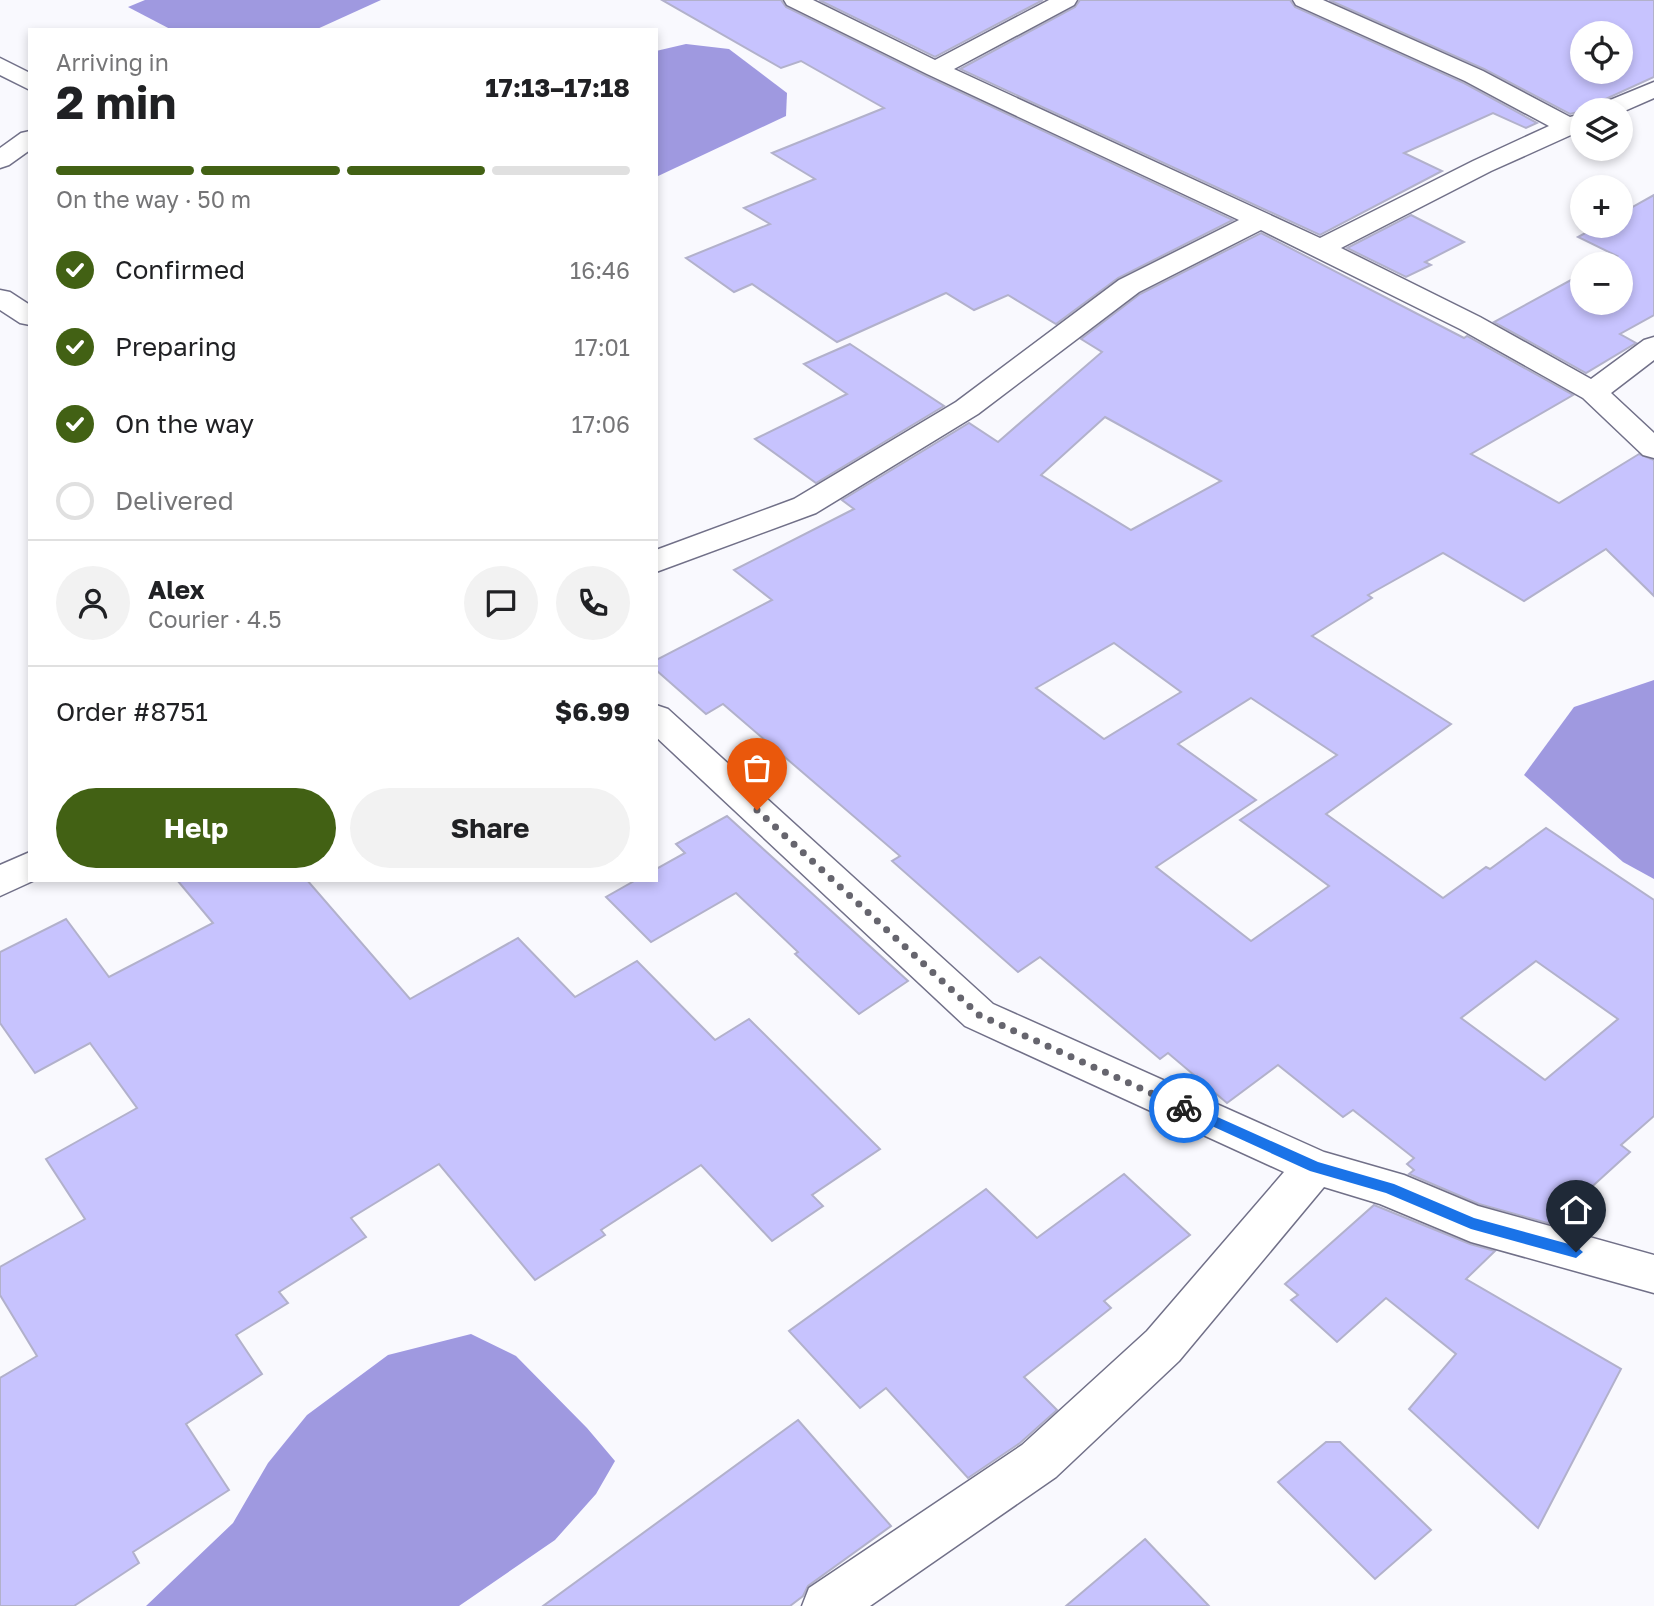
<!DOCTYPE html>
<meta charset="utf-8">
<style>
body{margin:0;font-family:"Golos Text",sans-serif;background:#f2f2f2;color:#202124;height:100vh;display:flex;flex-direction:column;font-size:26px;white-space:nowrap}
*{box-sizing:border-box;margin:0}
p{font-size:23px;color:#757577}
.icon{flex:none;width:38px;height:38px;fill:none;stroke:currentColor;stroke-width:2;stroke-linecap:round;stroke-linejoin:round}
.map{position:relative;flex:1;overflow:hidden}
.details{position:absolute;left:28px;top:28px;width:630px;height:854px;display:flex;flex-direction:column;background:#fff;border-radius:0px;box-shadow:0 4px 10px #0003}
.details>*{flex:none}
.buttons{position:absolute;left:1570px;top:21px;display:grid;gap:14px}
.buttons a{display:grid;place-items:center;width:63px;height:63px;border-radius:50%;background:#fff;box-shadow:0 4px 10px #0003;font-size:35px}
.pin{position:absolute;display:grid;place-items:center;width:60px;height:60px;color:#fff;margin:-72px -30px;border-radius:50% 50% 50% 0;rotate:-45deg;box-shadow:0 0 7px #0007}
.pin .icon{rotate:45deg}
.courier{position:absolute;display:grid;place-items:center;width:70px;height:70px;margin:-35px;border:5px solid #1a73e8;border-radius:50%;background:#fff;color:#222;box-shadow:0 2px 9px #0007}
.headline em{font-style:normal;font-weight:700}
.headline div{display:flex;flex-direction:column-reverse}
.headline{display:flex;align-items:center;justify-content:space-between;height:119px;padding:0 28px}
h1{font-size:46px;font-weight:700;line-height:52px}
.bar{display:grid;grid-template-columns:repeat(4,1fr);gap:10px 7px;align-content:center;height:84px;padding:0 28px}
.bar i{height:9px;border-radius:5px;background:#e0e0e0}
.bar .selected{background:#426114}
.bar p{grid-column:span 4}
.line{display:flex;align-items:center;gap:18px;padding:0 28px;border-top:2px solid #e0e0e0}
.line div{flex:1}
.round{display:grid;place-items:center;flex:none;width:74px;height:74px;border-radius:37px;background:#f2f2f2}
ol{padding:0 28px;list-style:none}
li{display:flex;align-items:center;gap:21px;height:77px}
li p{margin-inline-start:auto}
li .icon{padding:7px;border-radius:50%;background:#426114;color:#fff;stroke-width:4}
li:last-child{color:#757577}
li i{width:38px;height:38px;border:4px solid #e0e0e0;border-radius:50%}
.button{display:flex;gap:14px;margin-top:auto;padding:14px 28px}
.button a{flex:1;height:80px;border-radius:42px;background:#426114;color:#fff;font-size:28px;font-weight:700;line-height:80px;text-align:center}
.button a+a{background:#f2f2f2;color:#202124}
.map>svg:first-child{display:block}
.water{fill:#9f99e0}
.building{fill:#c7c3fe;stroke:#b2b1cb;stroke-width:2;fill-rule:evenodd}
.lines{fill:none;stroke-linecap:round;stroke-linejoin:round}
.minor-casing{stroke:#717088;stroke-width:3}
.minor{fill:#fff;fill-rule:evenodd}
.route{fill:#1a73e8}
.done{stroke:#66656e;stroke-width:7;stroke-dasharray:0 12.6}
</style>
<div class="map">
<svg width="1654" height="1606" viewBox="0 0 1654 1606">
<rect width="100%" height="100%" fill="#f9f9fe"/>
<g class="water">
<path d="M145 0H381L315 30H172L128 7Z"/>
<path d="M686 44 729 49 787 93 786 116 656 177V51Z"/>
<path d="M1654 680V879L1623 862 1524 775 1574 707Z"/>
<path d="M471 1334 516 1356 587 1428 615 1461 596 1494 555 1540 459 1606H146L233 1523 268 1463 307 1415 388 1355Z"/>
</g>
<g class="building">
<path d="M662 0H781L786 7 926 76 1233 220 1118 278 1056 324 1008 295 974 310 946 293 837 342 752 284 734 292 686 258 770 224 744 208 815 179 772 153 884 108 801 61 781 68Z"/>
<path d="M819 0H1043L935 57Z"/>
<path d="M1080 0H1290L1295 7 1464 83 1537 123 1526 128 1493 113 1404 153 1442 171 1320 235 960 69 1075 7Z"/>
<path d="M1329 0H1654V77L1597 103 1586 110 1570 114 1484 69ZM1582 33H1620V72H1582Z"/>
<path d="M1654 195V315L1620 334 1636 343 1586 373 1494 322 1582 274V303H1620V264H1601L1617 256 1578 237 1598 226H1620V214Z"/>
<path d="M1411 215 1464 242 1425 262 1431 265 1406 277 1347 248Z"/>
<path d="M1261 233 1464 338 1467 336 1573 395 1471 454 1559 503 1639 454 1654 460V596L1606 549 1524 601 1443 553 1368 595 1372 598 1312 636 1451 724 1326 814 1443 898 1486 867 1490 869 1546 828 1654 900V1116L1621 1145 1630 1152 1551 1224 1479 1204 1409 1174 1414 1170 1407 1164 1414 1158 1353 1110 1343 1117 1278 1065 1227 1103 1168 1053 1160 1059 1040 957 1018 972 892 861 900 856 723 704 706 714 656 670V660L772 600 734 570 854 509 842 500 969 423 998 442 1102 352 1081 339 1140 294ZM1105 417 1221 481 1131 530 1041 475ZM1114 643 1181 692 1104 739 1036 688ZM1251 698 1337 755 1240 820 1329 886 1251 941 1156 867 1256 800 1178 744ZM1536 961 1618 1019 1545 1080 1461 1018Z"/>
<path d="M850 344 944 406 816 483 755 439 847 394 804 364Z"/>
<path d="M727 816 771 856 908 981 859 1014 795 954 798 952 736 893 651 942 606 897 636 880H656V869L685 853 676 844Z"/>
<path d="M177 880H307L410 999 518 938 575 997 637 961 715 1040 749 1019 880 1149 812 1195 823 1206 772 1241 701 1165 601 1230 605 1235 535 1280 439 1164 351 1218 366 1237 279 1292 288 1303 236 1335 262 1374 186 1424 229 1490 133 1552 139 1563 74 1606H0V1378L37 1356 0 1295V1267L85 1219 46 1159 137 1108 90 1043 35 1073 0 1023V952L66 919 109 977 213 923Z"/>
<path d="M1124 1174 1190 1235 1104 1301 1111 1308 1024 1377 1057 1410 1020 1443 968 1478 886 1388 860 1408 789 1331 986 1189 1037 1238Z"/>
<path d="M1374 1205 1470 1244 1495 1251 1466 1279 1621 1369 1538 1528 1409 1409 1456 1354 1386 1298 1337 1342 1291 1300 1298 1295 1285 1284Z"/>
<path d="M798 1420 891 1526 808 1586 803 1596 790 1606H543Z"/>
<path d="M1326 1442H1340L1431 1530 1375 1579 1278 1482Z"/>
<path d="M1145 1539 1209 1606H1066Z"/>
</g>
<g class="lines">
<defs>
<g id="minor">
<path d="M784 0H813L935 60 1049 0H1077L1074 5 954 69 1320 238 1473 161 1549 126 1465 81 1296 5 1293 0H1323L1483 71 1570 117 1582 114V130L1491 171 1341 248 1480 317 1591 379 1644 340 1654 337V360L1611 393 1654 433V458L1643 455 1583 398 1460 329 1261 230 1139 292 978 414 816 513 656 572V550L794 499 956 402 1119 280 1239 220 927 74 787 5Z"/>
<path d="M0 58 30 73V90L0 75Z"/>
<path d="M1654 82V98L1620 113V110H1595L1598 105Z"/>
<path d="M30 131V150L9 165 0 168V148L21 133Z"/>
<path d="M0 290 10 292 30 305V325L20 323 0 310Z"/>
<path d="M656 705 668 709 993 1004 1324 1152 1404 1175 1478 1206 1654 1255V1293L1471 1242 1380 1204 1324 1187 1179 1361 1056 1477 870 1606H802L809 1588 1022 1445 1147 1331 1284 1172 965 1026 656 737Z"/>
<path d="M30 852V880H35L0 896V865Z"/>
</g>
</defs>
<use href="#minor" class="minor-casing"/>
<use href="#minor" class="minor"/>
</g>
<path class="route" d="M1184 1102 1318 1162 1394 1184 1474 1218 1576 1246 1583 1252 1576 1258 1471 1229 1386 1193 1310 1171 1179 1111 1177 1108Z"/>
<g class="lines">
<path class="done" d="M757 810 979 1015 1184 1108"/>
</g>
</svg>
<div class="buttons">
<a><svg class="icon" aria-label="locate" viewBox="0 0 24 24"><circle cx="12" cy="12" r="6"/><path d="M12 2v4M12 18v4M2 12h4M18 12h4"/></svg></a>
<a><svg class="icon" aria-label="layers" viewBox="0 0 24 24"><path d="M12 4l9 5-9 5-9-5zM3 14l9 5 9-5"/></svg></a>
<a>+</a>
<a>−</a>
</div>
<div class="pin" style="left:757px;top:810px;background:#ea580c"><svg class="icon" aria-label="bag" viewBox="0 0 24 24"><path d="M5 8h14l-1 12H6zM9 8a3 3 0 0 1 6 0"/></svg></div>
<div class="pin" style="left:1576px;top:1252px;background:#1f2937"><svg class="icon" aria-label="home" viewBox="0 0 24 24"><path d="M3 11l9-7 9 7M6 9v11h12V9"/></svg></div>
<div class="courier" style="left:1184px;top:1108px"><svg class="icon" aria-label="bike" viewBox="0 0 24 24"><circle cx="6" cy="16" r="4"/><circle cx="18" cy="16" r="4"/><path d="M6 16l4-8h5l3 8M10 8l3 8H6M13 5h3"/></svg></div>
<section class="details">
<div class="headline"><div><h1>2 min</h1><p>Arriving in</p></div><em>17:13–17:18</em></div>
<div class="bar"><i class="selected"></i><i class="selected"></i><i class="selected"></i><i></i><p>On the way · 50 m</p></div>
<ol>
<li><svg class="icon" aria-label="check" viewBox="0 0 24 24"><path d="M5 12l5 5 9-10"/></svg>Confirmed<p>16:46</p></li>
<li><svg class="icon" aria-label="check" viewBox="0 0 24 24"><path d="M5 12l5 5 9-10"/></svg>Preparing<p>17:01</p></li>
<li><svg class="icon" aria-label="check" viewBox="0 0 24 24"><path d="M5 12l5 5 9-10"/></svg>On the way<p>17:06</p></li>
<li><i></i>Delivered</li>
</ol>
<div class="line" style="height:126px"><a class="round"><svg class="icon" aria-label="person" viewBox="0 0 24 24"><circle cx="12" cy="8" r="4"/><path d="M4 21q1-7 8-7t8 7"/></svg></a><div><b>Alex</b><p>Courier · 4.5</p></div><a class="round"><svg class="icon" aria-label="chat" viewBox="0 0 24 24"><path d="M4 5h16v11H9l-5 4z"/></svg></a><a class="round"><svg class="icon" aria-label="phone" viewBox="0 0 24 24"><path d="M5 4h4l2 5-3 2q2 4 5 5l2-3 5 2v4C11 20 4 13 5 4z"/></svg></a></div>
<div class="line" style="height:91px"><div>Order #8751</div><b>$6.99</b></div>
<div class="button"><a>Help</a><a>Share</a></div>
</section>
</div>
